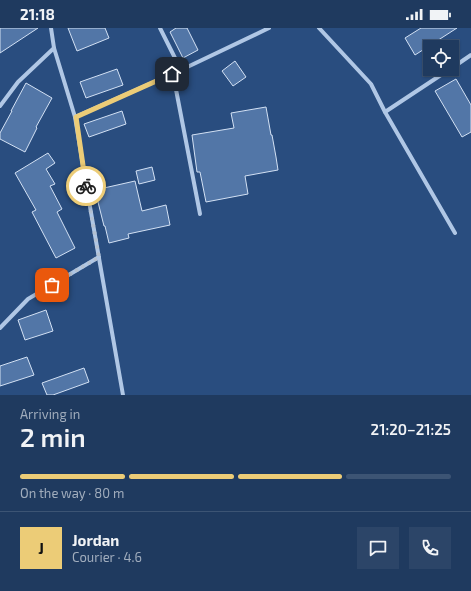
<!DOCTYPE html>
<meta charset="utf-8">
<style>
body{margin:0;font-family:"Exo 2",sans-serif;background:#2c4568;color:#f1f3f6;height:100vh;display:flex;flex-direction:column;font-size:15px;white-space:nowrap}
*{box-sizing:border-box;margin:0}
p{font-size:13px;color:#a1adbd}
.icon{flex:none;width:22px;height:22px;fill:none;stroke:currentColor;stroke-width:2;stroke-linecap:round;stroke-linejoin:round}
.map{position:relative;height:367px;overflow:hidden}
.drawer{display:flex;flex-direction:column;background:#1f3a5f;flex:1}
.drawer>*{flex:none}
.fabs{position:absolute;left:423px;top:12px;display:grid;gap:8px}
.fabs a{display:grid;place-items:center;width:36px;height:36px;border-radius:0px;background:#1f3a5f;box-shadow:0 1px 3px #0004,0 0 0 1px #3c5474;font-size:20px}
.pin{position:absolute;display:grid;place-items:center;width:34px;height:34px;color:#fff;margin:-17px;border-radius:8px;box-shadow:0 2px 6px #0006}
.courier{position:absolute;display:grid;place-items:center;width:40px;height:40px;margin:-20px;border:3px solid #eccc77;border-radius:50%;background:#fff;color:#222;box-shadow:0 1px 5px #0007}
.head em{font-style:normal;font-weight:600}
.head div{display:flex;flex-direction:column-reverse}
.head{display:flex;align-items:center;justify-content:space-between;height:68px;padding:0 20px}
h1{font-size:26px;font-weight:600;line-height:30px}
.bar{display:grid;grid-template-columns:repeat(4,1fr);gap:6px 4px;align-content:center;height:48px;padding:0 20px}
.bar i{height:5px;border-radius:3px;background:#3c5474}
.bar .active{background:#eccc77}
.bar p{grid-column:span 4}
.line{display:flex;align-items:center;gap:10px;padding:0 20px;border-top:1px solid #3c5474}
.line div{flex:1}
.round{display:grid;place-items:center;flex:none;width:42px;height:42px;border-radius:0px;background:#2c4568}
.status{display:flex;justify-content:space-between;align-items:center;height:28px;padding:0 20px;background:#1f3a5f;direction:ltr}
.status svg{height:11px;fill:currentColor}
.map>svg:first-child{display:block}
.building{fill:#5276a7;stroke:#d3e1f4}
.lines{fill:none;stroke-linecap:round;stroke-linejoin:round}
.minor{stroke:#b0c7e5;stroke-width:4}
.done{stroke:#b4c1d2;stroke-width:4;stroke-dasharray:0 7.2}
.route{stroke:#eccc77;stroke-width:5}
</style>
<div class="status"><b>21:18</b><svg viewBox="0 0 49 12"><path d="M0 12V9h3v3zM5 12V6h3v6zM10 12V3h3v9zM15 12V0h3v12zM26 1h20v11H26zM47 4h2v5h-2z"/></svg></div>
<div class="map">
<svg width="471" height="367" viewBox="0 0 471 367">
<rect width="100%" height="100%" fill="#294d7f"/>
<g class="building">
<path d="M0 0H38L0 25Z"/>
<path d="M68 0H105L109 10 77 23Z"/>
<path d="M176 0H187L198 22 183 30 170 4Z"/>
<path d="M421 0H457L415 27 405 10Z"/>
<path d="M235 33 246 49 233 58 222 43Z"/>
<path d="M117 41 123 57 86 70 80 54Z"/>
<path d="M456 51 471 77V104L462 109 435 63Z"/>
<path d="M26 55 52 70 36 99 37 100 25 124 0 111V105L12 83H11Z"/>
<path d="M266 79 271 107H272L276 129 278 142 245 148 248 166 206 174 200 144H197L192 107 234 100 231 85Z"/>
<path d="M122 83 126 96 89 109 84 96Z"/>
<path d="M48 125 55 135 46 141 55 156 50 158 62 181 57 184 75 220 56 230 32 184 36 182 15 145Z"/>
<path d="M152 139 155 152 139 156 136 143Z"/>
<path d="M135 153 142 183 166 177 170 197 128 206 129 210 109 215 105 198H104L95 162Z"/>
<path d="M46 282 53 303 25 312 18 292Z"/>
<path d="M27 329 34 347 0 358V338Z"/>
<path d="M84 340 89 354 53 367H47L42 355Z"/>
</g>
<g class="lines">
<g class="minor">
<path d="M51 0 54 20 75 89 86 156 123 367"/>
<path d="M160 0 181 42"/>
<path d="M319 0 371 56 385 84 455 205"/>
<path d="M452 40 471 27"/>
<path d="M173 46 200 186"/>
<path d="M0 78 18 54 54 20"/>
<path d="M385 84 450 41"/>
<path d="M75 89 181 42 269 0"/>
<path d="M0 300 28 271 99 229"/>
</g>
</g>
<g class="lines">
<path class="done" d="M52 257 99 229 86 158"/>
<path class="route" d="M86 158 76 89 172 46"/>
</g>
</svg>
<div class="fabs">
<a><svg class="icon" aria-label="locate" viewBox="0 0 24 24"><circle cx="12" cy="12" r="6"/><path d="M12 2v4M12 18v4M2 12h4M18 12h4"/></svg></a>
</div>
<div class="pin" style="left:52px;top:257px;background:#ea580c"><svg class="icon" aria-label="bag" viewBox="0 0 24 24"><path d="M5 8h14l-1 12H6zM9 8a3 3 0 0 1 6 0"/></svg></div>
<div class="pin" style="left:172px;top:46px;background:#1f2937"><svg class="icon" aria-label="home" viewBox="0 0 24 24"><path d="M3 11l9-7 9 7M6 9v11h12V9"/></svg></div>
<div class="courier" style="left:86px;top:158px"><svg class="icon" aria-label="bike" viewBox="0 0 24 24"><circle cx="6" cy="16" r="4"/><circle cx="18" cy="16" r="4"/><path d="M6 16l4-8h5l3 8M10 8l3 8H6M13 5h3"/></svg></div>
</div>
<section class="drawer">
<div class="head"><div><h1>2 min</h1><p>Arriving in</p></div><em>21:20–21:25</em></div>
<div class="bar"><i class="active"></i><i class="active"></i><i class="active"></i><i></i><p>On the way · 80 m</p></div>
<div class="line" style="height:72px"><b class="round" style="background:#eccc77;color:#111">J</b><div><b>Jordan</b><p>Courier · 4.6</p></div><a class="round"><svg class="icon" aria-label="chat" viewBox="0 0 24 24"><path d="M4 5h16v11H9l-5 4z"/></svg></a><a class="round"><svg class="icon" aria-label="phone" viewBox="0 0 24 24"><path d="M5 4h4l2 5-3 2q2 4 5 5l2-3 5 2v4C11 20 4 13 5 4z"/></svg></a></div>
</section>
